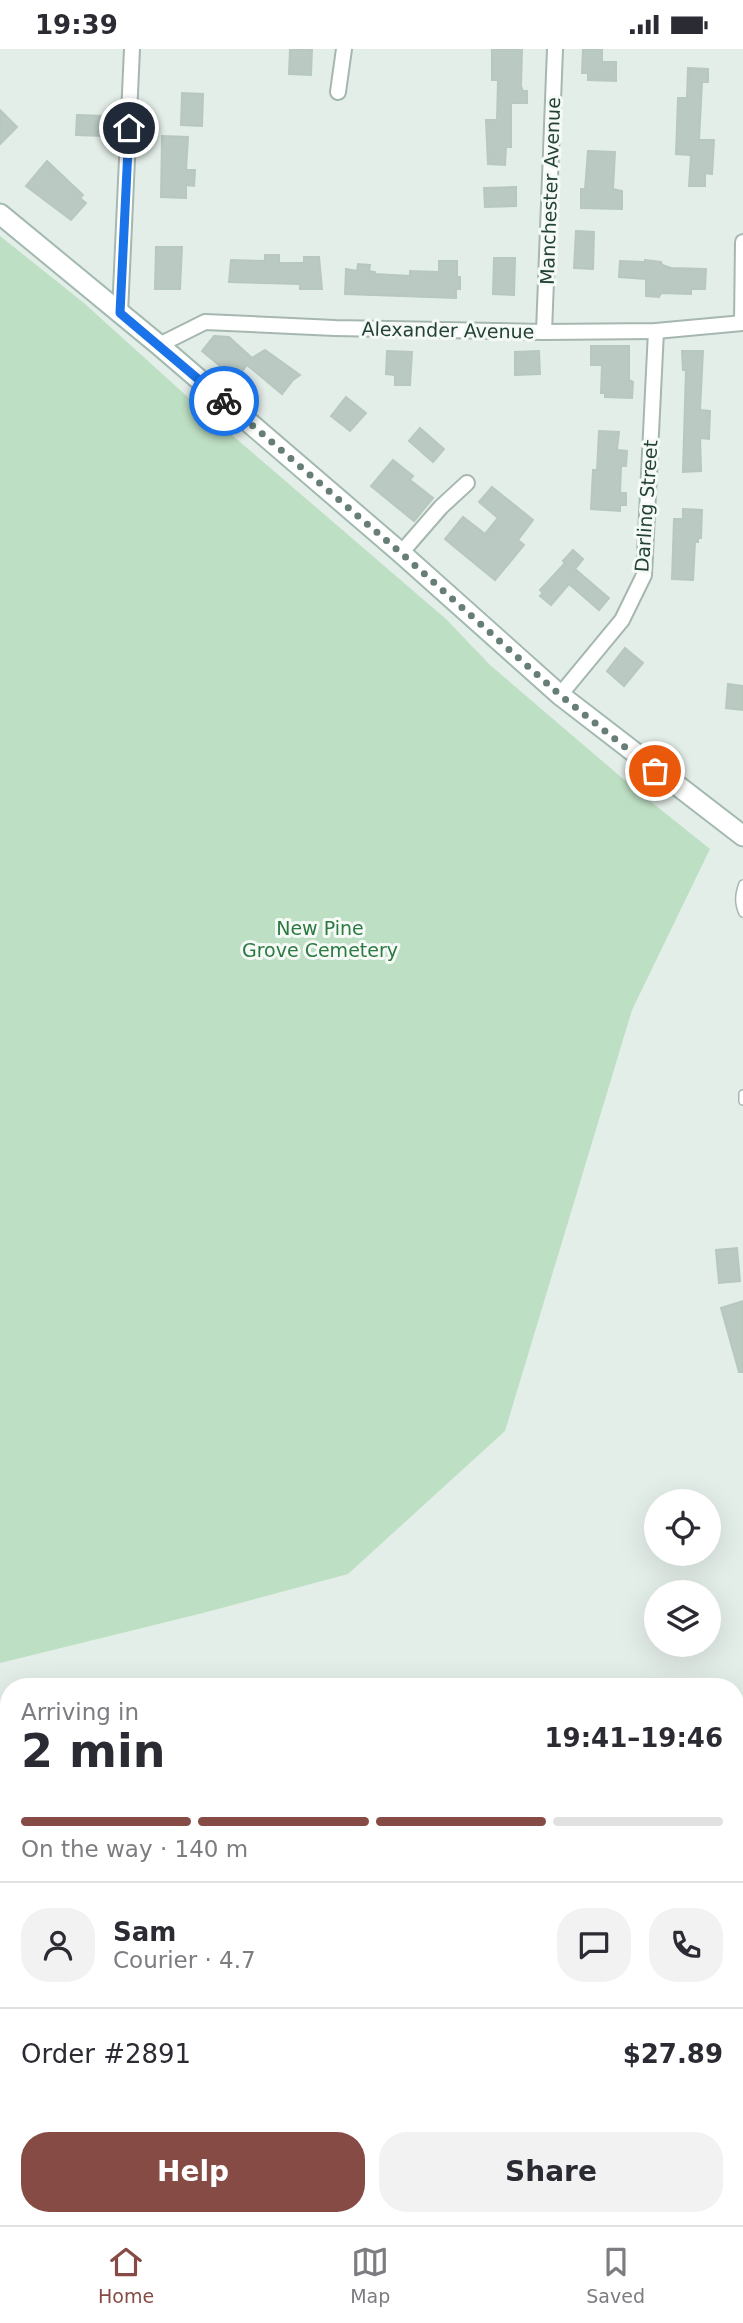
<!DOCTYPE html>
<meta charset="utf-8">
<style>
body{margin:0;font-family:"DejaVu Sans",sans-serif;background:#f2f2f3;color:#2b2b33;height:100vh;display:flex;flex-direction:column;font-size:26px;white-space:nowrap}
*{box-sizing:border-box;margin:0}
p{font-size:23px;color:#7c7c81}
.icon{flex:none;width:38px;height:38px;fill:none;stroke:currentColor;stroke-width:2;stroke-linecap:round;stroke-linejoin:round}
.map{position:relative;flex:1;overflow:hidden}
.panel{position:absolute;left:0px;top:1629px;width:744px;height:548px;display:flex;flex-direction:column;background:#fff;border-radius:28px 28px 0 0;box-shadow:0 7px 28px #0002}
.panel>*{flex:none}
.fabs{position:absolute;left:644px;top:1440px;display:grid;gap:14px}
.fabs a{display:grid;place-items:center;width:77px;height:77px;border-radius:50%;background:#fff;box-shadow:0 7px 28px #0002;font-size:35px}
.pin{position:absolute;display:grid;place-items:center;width:60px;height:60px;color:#fff;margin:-30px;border:4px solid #fff;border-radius:50%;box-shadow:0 2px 7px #0007}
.courier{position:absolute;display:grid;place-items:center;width:70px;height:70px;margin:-35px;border:5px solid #1a73e8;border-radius:50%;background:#fff;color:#222;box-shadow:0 2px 9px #0007}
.headline em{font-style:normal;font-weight:700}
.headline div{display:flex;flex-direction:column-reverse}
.headline{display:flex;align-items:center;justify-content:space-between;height:119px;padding:0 21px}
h1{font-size:46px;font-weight:700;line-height:52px}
.bar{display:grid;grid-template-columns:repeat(4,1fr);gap:10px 7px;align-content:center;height:84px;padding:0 21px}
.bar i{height:9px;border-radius:5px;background:#e1e1e2}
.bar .current{background:#864b45}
.bar p{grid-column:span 4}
.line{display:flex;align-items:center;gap:18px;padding:0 21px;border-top:2px solid #e1e1e2}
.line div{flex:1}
.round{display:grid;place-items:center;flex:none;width:74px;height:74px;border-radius:28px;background:#f2f2f3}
.cta{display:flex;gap:14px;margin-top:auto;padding:14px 21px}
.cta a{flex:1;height:80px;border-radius:28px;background:#864b45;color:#fff;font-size:28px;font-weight:700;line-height:80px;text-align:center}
.cta a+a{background:#f2f2f3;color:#2b2b33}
.status{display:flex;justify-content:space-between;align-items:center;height:49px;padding:0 35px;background:#fff;direction:ltr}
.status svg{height:19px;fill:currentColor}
.menu{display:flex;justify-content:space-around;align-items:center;height:98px;border-top:2px solid #e1e1e2;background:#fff;font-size:19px;color:#7c7c81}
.menu a{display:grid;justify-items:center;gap:4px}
.menu .current{color:#864b45}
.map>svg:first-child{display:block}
.green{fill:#bddfc3}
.building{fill:#bac9c2;stroke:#b7c8bf;stroke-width:2}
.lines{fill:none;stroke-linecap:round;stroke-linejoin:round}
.lane-casing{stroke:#a6b7b0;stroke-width:10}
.street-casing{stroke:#a6b7b0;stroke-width:18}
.secondary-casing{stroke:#a2bab0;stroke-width:23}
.lane{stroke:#fff;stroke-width:7}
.street{stroke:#fff;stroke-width:14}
.secondary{stroke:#fff;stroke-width:19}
.done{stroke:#677e75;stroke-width:7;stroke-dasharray:0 12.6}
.route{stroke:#1a73e8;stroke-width:9}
.labels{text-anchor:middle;stroke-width:6;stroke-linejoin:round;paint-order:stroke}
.street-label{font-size:19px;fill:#234136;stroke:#f5faf7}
.park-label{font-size:19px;fill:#2c7942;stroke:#f5faf7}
</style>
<div class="status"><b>19:39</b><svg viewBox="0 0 49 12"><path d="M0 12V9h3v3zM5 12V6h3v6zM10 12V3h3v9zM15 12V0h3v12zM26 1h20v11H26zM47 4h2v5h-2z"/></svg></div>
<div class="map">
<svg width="743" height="2176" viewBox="0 0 743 2176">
<rect width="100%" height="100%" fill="#e4eee9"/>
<path class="green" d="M0 187 84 254 190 350 446 570 490 616 635 740 710 800 632 961 505 1382 348 1525 203 1564 0 1614Z"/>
<g class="building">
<path d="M290 0H312L311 26 289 25Z"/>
<path d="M492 0H522L521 37 523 42H527V54H511V98H506L505 116 488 115 486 71H497L498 31H492Z"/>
<path d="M583 0H602V13H616V32L588 31V24H582Z"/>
<path d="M688 19 708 20V33H702L699 91H714L712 125 705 124V137H689L691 106 676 105 678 49H687Z"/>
<path d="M182 44 203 45 202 77 181 76Z"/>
<path d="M0 61 17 78 0 95Z"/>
<path d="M77 66 105 67 104 87 76 86Z"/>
<path d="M162 87 188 88 186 121H195L194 137 186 136V149L161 148Z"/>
<path d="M588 102 615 103 613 140 622 142V160L581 159V140H585Z"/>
<path d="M47 112 83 146 80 149 86 154 71 171 26 137Z"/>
<path d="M516 138V157L485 158 484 139Z"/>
<path d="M576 182 594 183 593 220 574 219Z"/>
<path d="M156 198H182L180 240H155Z"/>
<path d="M265 206H279V214H304V208H319L322 240H300V235L229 233 231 211 265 212Z"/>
<path d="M494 209H515L514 246 493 245Z"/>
<path d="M645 211 661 213 662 216 671 219 706 220 705 240H691V245L661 244 659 248 646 247V230L619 228 620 212 645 213Z"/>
<path d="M439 212H457V228H460V240H456V249L345 245 346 220 357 222 358 215 370 216 369 222 375 223V225L410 227V222L439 223Z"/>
<path d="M214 287 229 288 252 309 265 301 300 326 293 331 282 345 247 316 236 330 202 302Z"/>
<path d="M591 297H629V331L633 333 632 349 605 348V344H601L602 316H591Z"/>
<path d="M387 302 412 303 410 336H395V326L386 325Z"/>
<path d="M539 302 540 325 515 326V303Z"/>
<path d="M682 302H703L700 361 710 362 709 390 700 389 701 422 683 423 686 321H683Z"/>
<path d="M346 348 366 364 350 382 331 367Z"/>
<path d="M420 379 444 400 433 413 409 392Z"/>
<path d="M599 382 619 383 617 401 627 402 626 417H621L620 444H626V456H620V462L591 460 593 421H597Z"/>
<path d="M393 411 413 427 410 431 433 449 414 472 371 437Z"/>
<path d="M492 438 533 471 518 491 524 496 495 531 445 490 463 468 485 485 498 469 479 453Z"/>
<path d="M683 460 702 461 701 489H698V493H695L693 531 672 530 674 470H683Z"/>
<path d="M573 501 583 510 575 520 609 549 599 561 569 535 551 556 540 547 543 544 540 541 565 514 563 512Z"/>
<path d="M625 599 643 614 624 637 607 622Z"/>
<path d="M728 635 743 637V661L726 659Z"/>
<path d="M737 1199 740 1232 719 1234 716 1201Z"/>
<path d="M743 1252V1323H739L721 1259Z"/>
</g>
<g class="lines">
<defs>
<g id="lane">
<path d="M743 835C739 845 738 854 743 864"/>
<path d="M743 1045V1052"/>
</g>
<g id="street">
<path d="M338 43 344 0"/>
<path d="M120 264 132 0"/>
<path d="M742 274 743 193"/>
<path d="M544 283 555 0"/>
<path d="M159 296 205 273 335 279 544 283 656 282 743 274"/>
<path d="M401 504 441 458 467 434"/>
<path d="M560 646 622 571 644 526 656 282"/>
<path d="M0 1724 9 1723"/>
<path d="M735 1970 743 1968"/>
<path d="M141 2168V2176"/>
<path d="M484 2168 485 2176"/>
</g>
<path id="secondary" d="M0 165 159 296 401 504 560 646 743 787"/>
</defs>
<use href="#lane" class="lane-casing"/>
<use href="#street" class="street-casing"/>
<use href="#secondary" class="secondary-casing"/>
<use href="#lane" class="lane"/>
<use href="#street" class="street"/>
<use href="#secondary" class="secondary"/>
</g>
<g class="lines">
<path class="done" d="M224 352 401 504 560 646 655 722"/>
<path class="route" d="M129 79 120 264 224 352"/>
</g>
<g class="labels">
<g class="street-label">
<text transform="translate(550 142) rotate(-88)" y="7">Manchester Avenue</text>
<text transform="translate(448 281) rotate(1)" y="7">Alexander Avenue</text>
<text transform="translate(646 457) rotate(-86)" y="7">Darling Street</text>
</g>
<g class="park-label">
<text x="320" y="886">New Pine<tspan x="320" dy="22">Grove Cemetery</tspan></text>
</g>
</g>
</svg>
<div class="fabs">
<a><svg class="icon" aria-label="locate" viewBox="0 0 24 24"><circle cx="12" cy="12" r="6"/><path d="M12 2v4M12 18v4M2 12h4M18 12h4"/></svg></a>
<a><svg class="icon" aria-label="layers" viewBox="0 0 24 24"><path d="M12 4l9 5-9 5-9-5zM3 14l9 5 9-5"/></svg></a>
</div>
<div class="pin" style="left:655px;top:722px;background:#ea580c"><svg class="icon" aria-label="bag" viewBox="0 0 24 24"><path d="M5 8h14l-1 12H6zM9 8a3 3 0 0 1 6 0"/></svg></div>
<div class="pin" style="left:129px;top:79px;background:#1f2937"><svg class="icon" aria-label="home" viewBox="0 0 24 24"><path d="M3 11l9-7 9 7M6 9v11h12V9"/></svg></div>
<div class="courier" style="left:224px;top:352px"><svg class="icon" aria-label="bike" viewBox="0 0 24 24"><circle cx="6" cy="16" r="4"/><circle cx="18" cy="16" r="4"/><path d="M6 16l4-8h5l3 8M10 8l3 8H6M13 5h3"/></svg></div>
<section class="panel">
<div class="headline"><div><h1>2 min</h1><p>Arriving in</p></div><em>19:41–19:46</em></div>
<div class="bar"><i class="current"></i><i class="current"></i><i class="current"></i><i></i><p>On the way · 140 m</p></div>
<div class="line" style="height:126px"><a class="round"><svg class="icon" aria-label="person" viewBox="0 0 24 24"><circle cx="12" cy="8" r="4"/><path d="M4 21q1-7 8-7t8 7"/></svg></a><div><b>Sam</b><p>Courier · 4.7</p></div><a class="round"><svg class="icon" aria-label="chat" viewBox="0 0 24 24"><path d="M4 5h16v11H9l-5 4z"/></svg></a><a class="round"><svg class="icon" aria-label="phone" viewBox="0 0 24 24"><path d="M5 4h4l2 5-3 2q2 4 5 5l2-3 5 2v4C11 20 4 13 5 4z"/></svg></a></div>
<div class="line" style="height:91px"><div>Order #2891</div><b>$27.89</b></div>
<div class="cta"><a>Help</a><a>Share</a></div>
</section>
</div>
<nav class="menu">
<a class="current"><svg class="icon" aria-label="home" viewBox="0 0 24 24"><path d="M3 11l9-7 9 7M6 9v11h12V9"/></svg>Home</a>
<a><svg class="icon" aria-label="map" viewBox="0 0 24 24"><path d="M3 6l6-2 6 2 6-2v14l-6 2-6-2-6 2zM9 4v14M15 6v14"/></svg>Map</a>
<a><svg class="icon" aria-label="saved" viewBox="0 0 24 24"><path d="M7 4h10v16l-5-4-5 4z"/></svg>Saved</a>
</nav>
